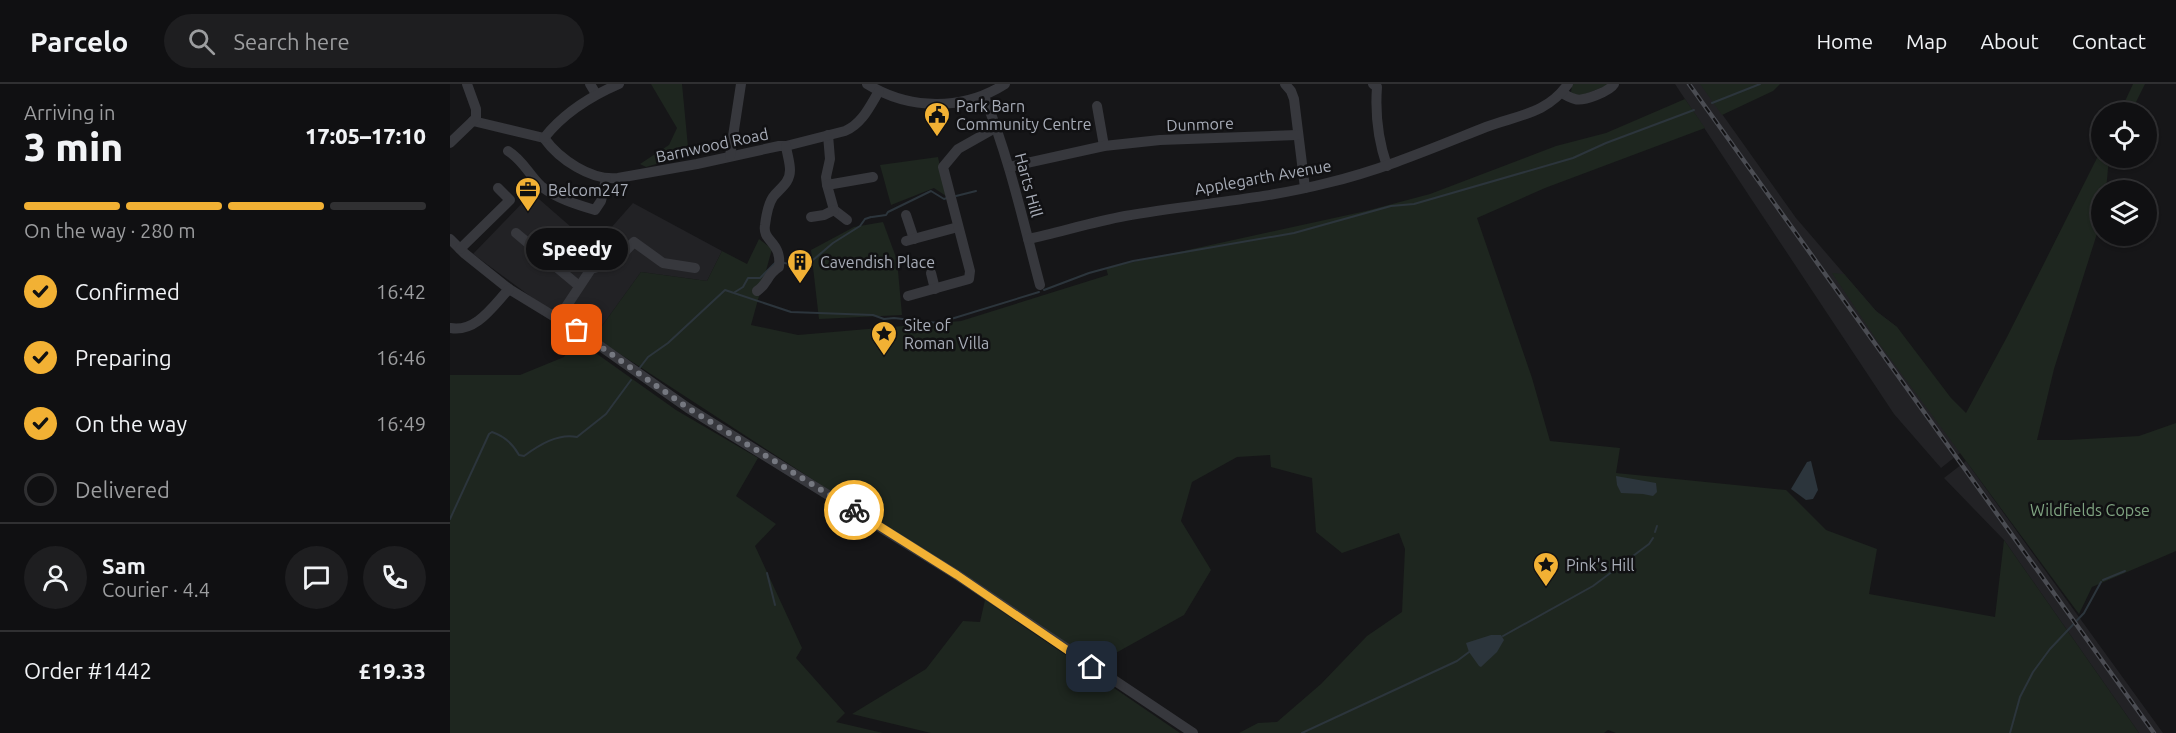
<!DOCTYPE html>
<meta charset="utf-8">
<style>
body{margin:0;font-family:Ubuntu,sans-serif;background:#1e1e20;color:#f1f3f6;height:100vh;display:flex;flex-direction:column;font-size:22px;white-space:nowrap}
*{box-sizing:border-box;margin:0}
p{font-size:20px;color:#9c9d9f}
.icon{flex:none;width:33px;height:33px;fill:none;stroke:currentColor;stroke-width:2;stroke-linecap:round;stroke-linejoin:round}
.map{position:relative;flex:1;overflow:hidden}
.sheet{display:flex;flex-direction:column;background:#101012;width:450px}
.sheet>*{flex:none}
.controls{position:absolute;left:1641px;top:18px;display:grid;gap:12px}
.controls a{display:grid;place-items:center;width:66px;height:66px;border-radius:50%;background:#101012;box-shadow:0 2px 4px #0004,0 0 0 2px #303032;font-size:30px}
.pin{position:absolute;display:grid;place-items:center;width:51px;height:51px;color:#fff;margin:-26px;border-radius:12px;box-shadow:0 3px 9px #0006}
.courier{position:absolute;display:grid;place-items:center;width:60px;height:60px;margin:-30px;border:4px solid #f2b134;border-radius:50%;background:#fff;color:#222;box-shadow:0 2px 8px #0007}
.bubble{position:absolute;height:42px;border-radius:21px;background:#101012;box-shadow:0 2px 4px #0004,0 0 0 2px #303032;font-size:20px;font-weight:800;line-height:42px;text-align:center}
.head em{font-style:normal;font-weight:800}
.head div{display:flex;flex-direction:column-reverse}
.head{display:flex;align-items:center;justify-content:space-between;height:102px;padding:0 24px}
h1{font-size:39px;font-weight:800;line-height:45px}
.bar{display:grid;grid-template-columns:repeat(4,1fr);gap:9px 6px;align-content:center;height:72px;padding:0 24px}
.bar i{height:8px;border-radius:4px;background:#303032}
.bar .active{background:#f2b134}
.bar p{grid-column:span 4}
.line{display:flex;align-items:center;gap:15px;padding:0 24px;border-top:2px solid #303032}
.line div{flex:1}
.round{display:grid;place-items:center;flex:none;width:63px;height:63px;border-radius:32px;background:#1e1e20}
ol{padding:0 24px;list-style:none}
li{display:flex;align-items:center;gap:18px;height:66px}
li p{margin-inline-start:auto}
li .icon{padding:6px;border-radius:50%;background:#f2b134;color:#111;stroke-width:4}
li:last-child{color:#9c9d9f}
li i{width:33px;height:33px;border:3px solid #303032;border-radius:50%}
header{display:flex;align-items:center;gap:36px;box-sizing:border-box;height:84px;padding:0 30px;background:#101012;border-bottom:2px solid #303032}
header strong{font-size:28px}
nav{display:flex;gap:33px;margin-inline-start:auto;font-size:21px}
.search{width:420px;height:54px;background:#1e1e20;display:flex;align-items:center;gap:15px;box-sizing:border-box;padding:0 21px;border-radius:33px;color:#9c9d9f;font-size:22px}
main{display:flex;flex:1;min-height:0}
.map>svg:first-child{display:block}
.built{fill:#222225}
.green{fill:#1e261f}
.water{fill:#2c353c}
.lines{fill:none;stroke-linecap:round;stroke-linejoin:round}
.stream{stroke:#2c353c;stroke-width:2}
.minor{stroke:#37383d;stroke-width:10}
.rail-casing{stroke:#4a4c52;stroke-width:4.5}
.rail{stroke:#111113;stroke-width:2;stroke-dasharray:7;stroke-linecap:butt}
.done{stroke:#757880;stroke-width:6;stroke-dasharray:0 10.8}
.route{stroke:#f2b134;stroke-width:8}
.labels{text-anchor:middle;stroke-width:5;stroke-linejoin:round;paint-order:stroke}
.poi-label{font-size:16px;fill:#a8adb8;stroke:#111113;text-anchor:start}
.street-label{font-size:16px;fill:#a8adb8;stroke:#111113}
.park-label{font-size:16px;fill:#7fa381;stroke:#111113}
</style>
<header>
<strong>Parcelo</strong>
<div class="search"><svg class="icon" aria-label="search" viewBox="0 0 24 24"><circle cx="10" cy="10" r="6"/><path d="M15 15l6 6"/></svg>Search here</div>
<nav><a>Home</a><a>Map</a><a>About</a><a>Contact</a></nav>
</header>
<main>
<section class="sheet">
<div class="head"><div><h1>3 min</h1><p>Arriving in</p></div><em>17:05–17:10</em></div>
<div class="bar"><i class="active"></i><i class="active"></i><i class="active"></i><i></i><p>On the way · 280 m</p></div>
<ol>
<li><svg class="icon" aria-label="check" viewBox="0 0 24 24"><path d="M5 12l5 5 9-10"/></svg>Confirmed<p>16:42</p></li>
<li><svg class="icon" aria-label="check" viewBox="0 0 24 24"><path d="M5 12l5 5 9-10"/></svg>Preparing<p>16:46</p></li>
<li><svg class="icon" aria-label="check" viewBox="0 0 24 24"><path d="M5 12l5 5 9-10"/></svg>On the way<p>16:49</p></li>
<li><i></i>Delivered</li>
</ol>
<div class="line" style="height:108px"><a class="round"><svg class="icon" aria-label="person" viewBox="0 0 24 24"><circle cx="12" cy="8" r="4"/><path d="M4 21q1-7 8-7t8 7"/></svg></a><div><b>Sam</b><p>Courier · 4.4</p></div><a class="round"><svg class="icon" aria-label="chat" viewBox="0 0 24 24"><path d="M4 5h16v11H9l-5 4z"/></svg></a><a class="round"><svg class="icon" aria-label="phone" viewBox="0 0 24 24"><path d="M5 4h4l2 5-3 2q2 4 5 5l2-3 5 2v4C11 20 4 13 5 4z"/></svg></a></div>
<div class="line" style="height:78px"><div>Order #1442</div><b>£19.33</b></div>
</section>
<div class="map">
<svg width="1726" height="649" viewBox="0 0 1726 649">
<rect width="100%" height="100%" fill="#161618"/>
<g class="built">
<path d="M1225 0H1270L1255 6 1346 134 1426 227 1447 243 1520 361 1491 384 1444 330Z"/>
<path d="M82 109 144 163 183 119 272 167 257 197 191 188 144 253 88 218 23 170Z"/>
<path d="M1516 377 1713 649H1689L1554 456 1494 394Z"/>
</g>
<g class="green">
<path d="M201 0H232L238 63 224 75 196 83 190 80 219 61 227 44Z"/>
<path d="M1122 0H1161L1130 12 1121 9Z"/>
<path d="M1250 0H1330L1323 7 1272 31Z"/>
<path d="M1683 0H1695L1681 28H1670Z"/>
<path d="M1235 15 1255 44 1095 104 1027 134 1082 294 1100 357 1170 364 1166 389 1336 406 1376 446 1427 465 1419 510 1545 533 1554 456 1689 649H1166L1158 646 1154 649H789L808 639 827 638 871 600 917 552 952 528 955 465 949 449 892 469 866 448 862 394 821 383 820 371 787 373 742 398 731 437 761 486 734 531 646 580 144 253 191 188 257 197 272 167 297 180 309 155 322 165 301 241 348 251 511 237 658 191 656 184 916 127 980 110 1106 62 1156 49Z"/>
<path d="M1651 66 1652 74H1659L1656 106H1652L1651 137 1604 285 1587 356H1618L1689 352 1726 339V467L1642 503 1629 530 1428 258 1382 189 1394 190 1426 227 1447 243 1501 314 1516 329 1557 253Z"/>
<path d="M488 73 496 112 484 104 441 121 430 81Z"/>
<path d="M433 138 447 176 452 231 369 235 361 166 404 143Z"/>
<path d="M126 255 226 326 308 374 286 412 326 440 305 462 352 564 346 574 395 629 386 638 433 649H0V291H70L114 273Z"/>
<path d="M535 516 730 649H481L402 630 476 585 513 537 530 538Z"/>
</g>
<g class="water">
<path d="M1361 377 1368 406 1363 415 1356 416 1341 405 1357 378Z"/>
<path d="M1166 392 1206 399 1207 408 1203 412 1193 410 1171 409 1167 401Z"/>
<path d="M1041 551H1051L1054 556 1047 568 1031 583 1029 582 1019 568 1016 559Z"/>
</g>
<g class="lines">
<g class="stream">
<path d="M1262 19 1310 0"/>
<path d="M506 112 526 107"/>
<path d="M422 133 436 131 438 128 481 107 494 115 497 114"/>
<path d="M334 179 349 181 363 176 383 159 410 142 415 135 421 133"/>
<path d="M594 206 639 189 683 177 844 149 941 122 964 120 1123 74 1156 59 1244 26"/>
<path d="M285 208 293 203 298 194H310L325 179"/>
<path d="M188 286 198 273 218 259 275 206 341 228 423 231 434 235 444 234 488 239 589 208"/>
<path d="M0 435 39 350 42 348C54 352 63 360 69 371L74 372C89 361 108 349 127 353L156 330 181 296"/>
<path d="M1205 448 1207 442"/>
<path d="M317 489 325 521"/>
<path d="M1653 496 1675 487"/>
<path d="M1053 552 1143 502 1199 460 1203 454"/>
<path d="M852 649 1007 577 1019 568"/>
<path d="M1560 649 1570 613 1583 588 1600 565 1634 529 1651 498"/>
</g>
<g class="minor">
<path d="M140 0 146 10"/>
<path d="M417 0C459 26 513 27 555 0"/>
<path d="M835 0 841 7 844 15 855 104"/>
<path d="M923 0 927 3C925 30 928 56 937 82"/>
<path d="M1112 9C1116 11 1120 14 1125 15 1133 18 1160 7 1164 0"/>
<path d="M534 12C559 73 573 137 590 201"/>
<path d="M647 22 654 62"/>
<path d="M23 37 94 54"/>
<path d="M378 51 380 75 376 93 377 101 384 126 397 136"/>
<path d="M94 54C109 75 141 97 168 94L247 80 329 62H336L395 47C412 40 420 22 429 7"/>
<path d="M94 54C113 30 141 12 169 0"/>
<path d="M0 59 26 34V25L17 0"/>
<path d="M58 67C73 76 79 91 91 102 105 114 128 121 145 126L151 117 156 95"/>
<path d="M280 72 291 0"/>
<path d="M559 83 654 62 710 56 847 51"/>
<path d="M377 101 423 93"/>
<path d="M456 131 464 155"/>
<path d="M361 133 374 131 384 126"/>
<path d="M66 149 129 202"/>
<path d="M0 155 14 169 59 205 136 252 238 324 507 491 743 649"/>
<path d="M578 155C610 148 643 138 675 132 742 120 811 116 877 99 932 86 983 64 1036 43 1068 31 1097 30 1118 0"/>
<path d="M456 157 508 143"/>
<path d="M10 165 60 116 48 104"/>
<path d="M481 189 485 205"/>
<path d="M307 207C319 199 316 191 329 183 332 157 312 158 315 141 316 133 319 119 323 113 330 104 340 99 340 86 340 78 337 70 336 62"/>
<path d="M458 212 519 195 520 187 493 83 508 65 547 43"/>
<path d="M108 235 141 185 165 178 184 158 213 179 245 184"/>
<path d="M0 244C26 249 43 222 59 205"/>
</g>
<defs>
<path id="rail" d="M1239 0 1704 649"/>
</defs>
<use href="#rail" class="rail-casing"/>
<use href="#rail" class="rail"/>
</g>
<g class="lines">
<path class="done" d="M127 246 238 324 404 426"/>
<path class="route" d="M404 426 507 491 642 583"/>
</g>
<defs>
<symbol id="civic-pin" viewBox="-11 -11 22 30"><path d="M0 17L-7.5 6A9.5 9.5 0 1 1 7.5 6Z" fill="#f2b134" stroke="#111113"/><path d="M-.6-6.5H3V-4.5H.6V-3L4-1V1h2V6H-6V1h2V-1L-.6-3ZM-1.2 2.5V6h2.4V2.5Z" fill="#111"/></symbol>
<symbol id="office-pin" viewBox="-11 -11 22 30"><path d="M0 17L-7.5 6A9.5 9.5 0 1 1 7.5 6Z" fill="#f2b134" stroke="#111113"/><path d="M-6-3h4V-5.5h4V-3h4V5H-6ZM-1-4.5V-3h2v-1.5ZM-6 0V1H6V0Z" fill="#111"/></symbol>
<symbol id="building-pin" viewBox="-11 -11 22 30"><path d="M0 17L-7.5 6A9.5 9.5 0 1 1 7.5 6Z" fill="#f2b134" stroke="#111113"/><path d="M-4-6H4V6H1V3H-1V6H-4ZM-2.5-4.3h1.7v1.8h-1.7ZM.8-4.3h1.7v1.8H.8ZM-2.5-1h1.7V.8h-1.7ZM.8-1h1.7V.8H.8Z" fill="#111"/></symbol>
<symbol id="sight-pin" viewBox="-11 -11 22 30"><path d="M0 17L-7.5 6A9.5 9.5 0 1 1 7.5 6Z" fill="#f2b134" stroke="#111113"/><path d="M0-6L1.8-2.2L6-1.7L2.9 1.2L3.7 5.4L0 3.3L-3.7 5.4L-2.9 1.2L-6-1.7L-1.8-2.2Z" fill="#111"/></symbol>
</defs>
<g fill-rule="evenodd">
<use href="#civic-pin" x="472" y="16" width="30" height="40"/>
<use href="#office-pin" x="63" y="91" width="30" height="40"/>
<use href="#building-pin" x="335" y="163" width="30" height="40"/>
<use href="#sight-pin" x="419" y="235" width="30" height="40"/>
<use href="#sight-pin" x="1081" y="466" width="30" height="40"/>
</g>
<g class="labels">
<g class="poi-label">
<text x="506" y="28">Park Barn<tspan x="506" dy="18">Community Centre</tspan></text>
<text x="98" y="112">Belcom247</text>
<text x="370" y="184">Cavendish Place</text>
<text x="454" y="247">Site of<tspan x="454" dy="18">Roman Villa</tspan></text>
<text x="1116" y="487">Pink's Hill</text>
</g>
<g class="street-label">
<text transform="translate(750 40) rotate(-2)" y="6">Dunmore</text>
<text transform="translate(262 61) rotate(-12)" y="6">Barnwood Road</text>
<text transform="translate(813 93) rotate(-10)" y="6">Applegarth Avenue</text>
<text transform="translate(579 101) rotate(75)" y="6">Harts Hill</text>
</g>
<g class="park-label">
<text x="1640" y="432">Wildfields Copse</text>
</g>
</g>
</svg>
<div class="controls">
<a><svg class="icon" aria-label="locate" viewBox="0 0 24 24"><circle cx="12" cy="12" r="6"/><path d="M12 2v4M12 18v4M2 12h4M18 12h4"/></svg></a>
<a><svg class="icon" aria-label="layers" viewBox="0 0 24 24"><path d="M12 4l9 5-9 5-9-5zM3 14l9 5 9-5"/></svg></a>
</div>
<div class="pin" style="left:127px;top:246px;background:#ea580c"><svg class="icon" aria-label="bag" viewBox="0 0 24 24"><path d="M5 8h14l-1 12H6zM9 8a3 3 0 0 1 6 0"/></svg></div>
<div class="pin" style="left:642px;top:583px;background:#1f2937"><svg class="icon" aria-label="home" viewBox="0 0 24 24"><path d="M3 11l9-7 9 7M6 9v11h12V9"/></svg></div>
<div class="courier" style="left:404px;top:426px"><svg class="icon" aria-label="bike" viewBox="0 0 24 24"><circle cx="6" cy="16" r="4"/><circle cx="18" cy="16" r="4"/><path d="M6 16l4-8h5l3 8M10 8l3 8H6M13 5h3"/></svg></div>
<div class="bubble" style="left:76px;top:144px;width:102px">Speedy</div>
</div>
</main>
